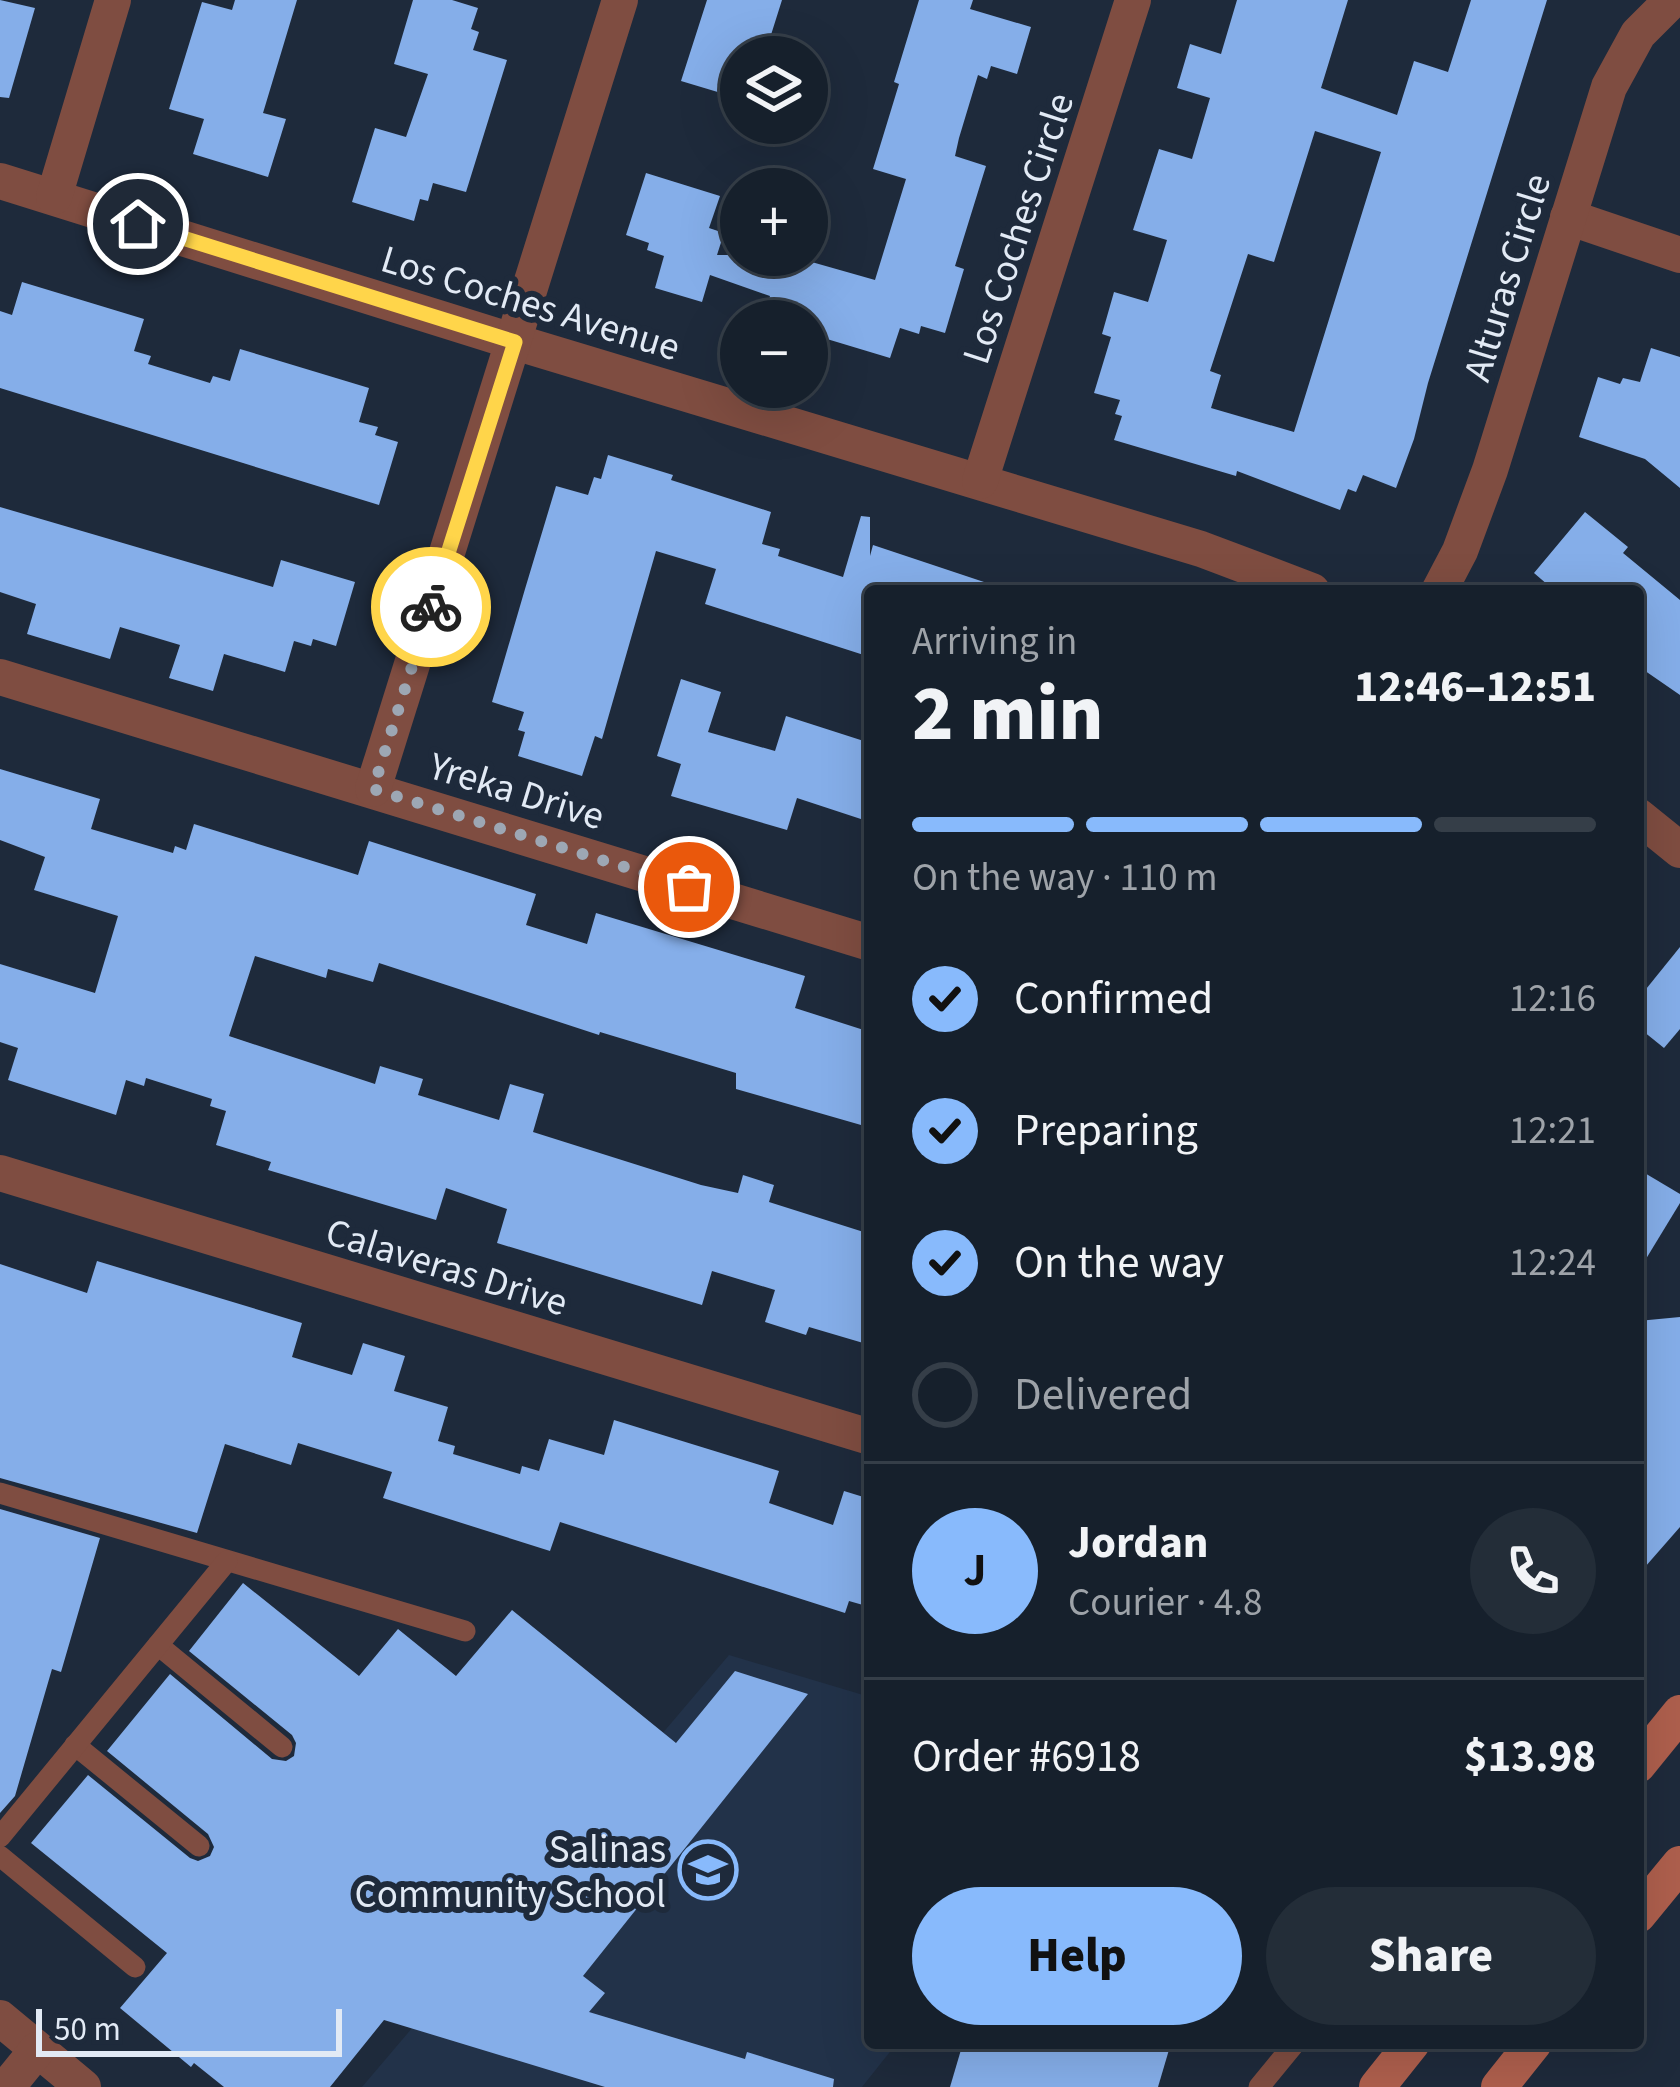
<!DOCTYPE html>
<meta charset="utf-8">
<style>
body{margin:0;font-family:"Source Sans 3",sans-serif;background:#232d38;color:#f1f3f6;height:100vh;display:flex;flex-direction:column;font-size:45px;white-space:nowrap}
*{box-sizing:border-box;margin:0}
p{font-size:39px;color:#9ea3a9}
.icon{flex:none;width:66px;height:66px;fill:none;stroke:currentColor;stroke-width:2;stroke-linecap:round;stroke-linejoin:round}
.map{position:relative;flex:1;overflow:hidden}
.details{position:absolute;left:864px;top:585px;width:780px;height:1464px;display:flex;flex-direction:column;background:#16202c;border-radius:12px;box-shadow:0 12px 48px #0002,0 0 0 3px #353e48}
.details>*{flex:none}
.controls{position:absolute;left:720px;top:36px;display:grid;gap:24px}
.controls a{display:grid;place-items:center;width:108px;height:108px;border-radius:50%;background:#16202c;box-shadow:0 12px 48px #0002,0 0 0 3px #353e48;font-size:60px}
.scale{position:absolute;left:36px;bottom:30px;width:306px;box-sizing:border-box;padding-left:12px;border:6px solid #e2eaf5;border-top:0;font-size:33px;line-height:42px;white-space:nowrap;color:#e2eaf5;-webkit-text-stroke:9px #1e2a3b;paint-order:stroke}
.pin{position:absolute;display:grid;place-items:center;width:102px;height:102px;color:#fff;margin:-51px;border:6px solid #fff;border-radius:50%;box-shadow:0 3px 12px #0007}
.courier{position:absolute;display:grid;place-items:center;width:120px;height:120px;margin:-60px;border:9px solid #ffd54a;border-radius:50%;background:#fff;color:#222;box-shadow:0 3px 15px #0007}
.overview em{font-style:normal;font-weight:800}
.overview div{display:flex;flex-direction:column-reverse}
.overview{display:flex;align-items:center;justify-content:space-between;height:204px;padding:0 48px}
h1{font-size:78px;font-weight:800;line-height:90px}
.bar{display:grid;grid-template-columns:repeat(4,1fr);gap:18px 12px;align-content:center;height:144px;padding:0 48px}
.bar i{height:15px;border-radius:9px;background:#353e48}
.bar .active{background:#88bafc}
.bar p{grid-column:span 4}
.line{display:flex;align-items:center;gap:30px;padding:0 48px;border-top:3px solid #353e48}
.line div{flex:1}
.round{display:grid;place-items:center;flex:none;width:126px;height:126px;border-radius:63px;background:#232d38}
ol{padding:0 48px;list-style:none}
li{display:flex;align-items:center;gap:36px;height:132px}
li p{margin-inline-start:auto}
li .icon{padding:12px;border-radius:50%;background:#88bafc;color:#111;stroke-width:4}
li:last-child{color:#9ea3a9}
li i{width:66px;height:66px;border:6px solid #353e48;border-radius:50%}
.primary-button{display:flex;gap:24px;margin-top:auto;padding:24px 48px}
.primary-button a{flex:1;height:138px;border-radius:72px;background:#88bafc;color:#111;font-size:48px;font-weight:800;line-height:138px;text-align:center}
.primary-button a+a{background:#232d38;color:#f1f3f6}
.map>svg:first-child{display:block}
.built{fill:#223249}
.building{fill:#85aee9;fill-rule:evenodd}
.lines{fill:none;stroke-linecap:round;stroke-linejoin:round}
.lane{stroke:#7f4d41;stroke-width:21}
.street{stroke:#7f4d41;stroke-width:36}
.secondary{stroke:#ae5f4d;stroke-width:36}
.done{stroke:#9da7b4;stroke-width:12;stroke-dasharray:0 21.6}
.route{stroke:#ffd54a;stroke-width:15}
.labels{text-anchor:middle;stroke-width:12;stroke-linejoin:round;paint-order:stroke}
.street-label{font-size:39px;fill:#e2eaf5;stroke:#1e2a3b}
.poi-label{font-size:39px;fill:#e2eaf5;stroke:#1e2a3b;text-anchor:end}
</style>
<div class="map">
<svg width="1680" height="2087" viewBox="0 0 1680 2087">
<rect width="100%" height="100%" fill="#1e2a3b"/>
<path class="built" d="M729 1655 870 1697V2043H897L862 2087H362Z"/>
<g class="building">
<path d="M0 0 35 8 9 98 0 97Z"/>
<path d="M235 0H297L263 113 286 119 268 177 193 154 204 119 169 109 202 2 232 10Z"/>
<path d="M413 0H452L478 8 471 29 479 32 473 50 507 60 466 192 433 183 428 201 420 199 414 221 352 202 375 128 406 137 428 74 394 64Z"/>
<path d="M707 0H782L764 57H741V99L681 81Z"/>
<path d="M919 0H973L970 9 1031 27 1017 74 991 66 987 79 978 75 959 138 955 156 986 166 955 266 964 269 945 333 921 326 919 334 900 328 890 358 807 333V321H762L770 296 710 275 702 302 655 288 664 256 647 250 649 243 626 235 646 173 720 196 709 228 724 233 717 255H787L875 280 906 179 873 169 899 84 894 82Z"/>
<path d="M1237 0H1348L1321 88 1397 115 1414 61 1448 72 1471 0H1547L1428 383 1414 439 1396 488 1363 475 1356 492 1348 489 1340 510 1237 471 1236 476 1114 440 1122 416 1115 414 1120 400 1094 393 1111 337 1102 334 1114 292 1148 302 1167 240 1133 230 1159 149 1192 159 1210 98 1177 88 1190 44 1221 54ZM1315 131 1381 152 1294 432 1211 408 1221 375 1210 371 1248 254 1274 262Z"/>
<path d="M22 282 144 319 134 351 151 356 148 364 210 383 213 376 230 381 240 349 369 388 359 422 378 427 375 435 398 442 379 505 0 388V311L12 315Z"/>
<path d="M1651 348 1680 357V488L1645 459 1579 437 1598 377 1620 384 1623 378 1640 382Z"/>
<path d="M608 455 673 475 671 480 771 512 762 544 780 549 778 556 843 577 861 516 870 517V556L873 545 993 585 992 591H870V657L705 604 716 569 656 551 602 739 595 736 582 776 518 756 525 732 518 730 524 712 492 702 525 589 556 486 588 495 594 477 601 479Z"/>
<path d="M0 507 273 587 281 560 355 582 336 646 313 639 311 646 294 641 285 672 224 654 213 691 169 678 180 645 120 627 110 659 27 634 36 604 0 592Z"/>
<path d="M1585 512 1628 547 1623 553 1680 600V695L1638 666V591H1555L1534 573Z"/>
<path d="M681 679 721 692 708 732 775 751 786 716 870 743V822L797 798 787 830 671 796 681 764 657 756Z"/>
<path d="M0 769 100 799 91 829 173 853 175 846 186 850 194 824 358 875 369 841 536 894 526 925 587 944 596 913 805 976 795 1008 870 1032V1117L864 1115 861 1125 736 1089V1073L600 1032 599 1035 379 963 373 982 328 969 326 978 255 956 229 1036 375 1084 380 1066 423 1079 418 1095 499 1120 510 1084 544 1094 533 1132 701 1185 738 1193 743 1175 774 1185 769 1202 870 1234V1345L809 1327 806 1335 765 1322 775 1290 712 1271 702 1305 497 1243 507 1209 446 1188 436 1220 268 1170 271 1162 216 1145 226 1111 210 1106 212 1099 146 1078 144 1086 126 1080 116 1115 8 1080 18 1048 0 1042V964L95 993 118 916 34 890 45 857 0 840Z"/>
<path d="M1680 947V1029L1664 1048 1638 1027V999Z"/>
<path d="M1638 1169 1680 1194V1203L1638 1272Z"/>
<path d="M97 1261 302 1323 292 1357 352 1375 363 1343 405 1356 394 1391 448 1407 438 1441 455 1446 453 1454 520 1474 522 1466 539 1471 549 1439 604 1455 614 1420 779 1471 769 1503 833 1525 844 1491 870 1499V1607L849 1601 845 1613 560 1522 550 1551 383 1498 392 1472 298 1443 291 1465 225 1444 197 1533 0 1478V1264L87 1293Z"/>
<path d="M1680 1317V1527L1638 1575V1321Z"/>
<path d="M0 1509 100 1538 61 1672 52 1669 15 1796 0 1813Z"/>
<path d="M243 1583 359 1676 398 1629 456 1676 512 1610 676 1743 735 1671 808 1694 583 1976 605 1993 589 2012 745 2059 747 2052 834 2079 833 2087H605L384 2020 330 2087H224L194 2063 191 2067 120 2008 167 1953 31 1843 88 1775 190 1858 198 1861 210 1856 214 1847 208 1834 107 1751 170 1674 272 1759 286 1761 294 1756 296 1743 292 1735 189 1651Z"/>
<path d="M963 2043H1171L1158 2087H950Z"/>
</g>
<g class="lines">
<g class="lane">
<path d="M0 1493 465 1631"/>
<path d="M158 1645 282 1747"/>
<path d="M75 1745 199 1846"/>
<path d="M0 1837 227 1561"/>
<path d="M0 1856 135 1967"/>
<path d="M1259 2087 1295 2043"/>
</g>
<g class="street">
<path d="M0 181 515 342 1201 549 1312 591"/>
<path d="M54 197 113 0"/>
<path d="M1568 217 1680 255"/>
<path d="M980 481 1133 0"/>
<path d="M1439 591 1460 551 1490 470 1609 87 1638 34 1672 0"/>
<path d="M0 677 870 943"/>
<path d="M373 789 620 0"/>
<path d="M1638 816 1680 850"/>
<path d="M0 1173 870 1437"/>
<path d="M0 2018 83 2087"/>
<path d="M7 2087 37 2050"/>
</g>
<g class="secondary">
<path d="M1638 1765 1680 1713"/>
<path d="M1638 1915 1680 1864"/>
<path d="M1377 2087 1412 2043"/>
<path d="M1499 2087 1534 2043"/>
</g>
</g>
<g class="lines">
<path class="done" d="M431 607 373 789 689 887"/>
<path class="route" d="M138 224 515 342 431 607"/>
</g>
<defs>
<symbol id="school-ring" viewBox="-11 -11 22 22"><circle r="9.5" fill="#1e2a3b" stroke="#88bafc" stroke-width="1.5"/><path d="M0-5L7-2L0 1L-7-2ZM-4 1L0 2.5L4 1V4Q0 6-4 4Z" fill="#88bafc"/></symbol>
</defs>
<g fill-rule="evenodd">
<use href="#school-ring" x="675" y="1837" width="66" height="66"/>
</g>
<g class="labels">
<g class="street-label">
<text transform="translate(1017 228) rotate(-72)" y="14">Los Coches Circle</text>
<text transform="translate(1506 277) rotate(-73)" y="14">Alturas Circle</text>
<text transform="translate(531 302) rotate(17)" y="14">Los Coches Avenue</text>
<text transform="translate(517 790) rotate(17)" y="14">Yreka Drive</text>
<text transform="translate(447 1266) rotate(17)" y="14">Calaveras Drive</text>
</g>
<g class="poi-label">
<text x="666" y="1862">Salinas<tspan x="666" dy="45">Community School</tspan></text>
</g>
</g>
</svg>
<div class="controls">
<a><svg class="icon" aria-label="layers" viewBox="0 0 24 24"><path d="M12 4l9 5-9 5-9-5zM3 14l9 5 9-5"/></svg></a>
<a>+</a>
<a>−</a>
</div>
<div class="scale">50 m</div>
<div class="pin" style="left:689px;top:887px;background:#ea580c"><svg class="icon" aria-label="bag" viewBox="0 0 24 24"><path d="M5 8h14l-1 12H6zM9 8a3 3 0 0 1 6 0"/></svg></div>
<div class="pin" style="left:138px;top:224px;background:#1f2937"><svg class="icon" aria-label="home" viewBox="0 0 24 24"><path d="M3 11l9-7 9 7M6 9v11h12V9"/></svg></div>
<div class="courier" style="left:431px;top:607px"><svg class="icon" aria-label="bike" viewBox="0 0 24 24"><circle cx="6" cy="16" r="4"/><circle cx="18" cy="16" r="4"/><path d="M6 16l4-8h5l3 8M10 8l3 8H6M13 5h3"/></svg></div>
<section class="details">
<div class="overview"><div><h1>2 min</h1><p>Arriving in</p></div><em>12:46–12:51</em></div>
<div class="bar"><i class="active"></i><i class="active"></i><i class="active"></i><i></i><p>On the way · 110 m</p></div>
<ol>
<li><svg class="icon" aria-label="check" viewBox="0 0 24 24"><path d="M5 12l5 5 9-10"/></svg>Confirmed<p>12:16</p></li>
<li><svg class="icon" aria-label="check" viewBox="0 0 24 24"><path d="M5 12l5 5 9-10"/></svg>Preparing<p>12:21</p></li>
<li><svg class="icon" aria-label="check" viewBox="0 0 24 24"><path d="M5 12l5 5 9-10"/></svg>On the way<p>12:24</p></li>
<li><i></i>Delivered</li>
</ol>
<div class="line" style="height:216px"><b class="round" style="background:#88bafc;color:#111">J</b><div><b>Jordan</b><p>Courier · 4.8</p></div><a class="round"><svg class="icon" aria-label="phone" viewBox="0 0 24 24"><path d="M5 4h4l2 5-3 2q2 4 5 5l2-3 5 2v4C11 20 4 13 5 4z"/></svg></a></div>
<div class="line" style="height:156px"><div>Order #6918</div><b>$13.98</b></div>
<div class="primary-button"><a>Help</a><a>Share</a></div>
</section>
</div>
